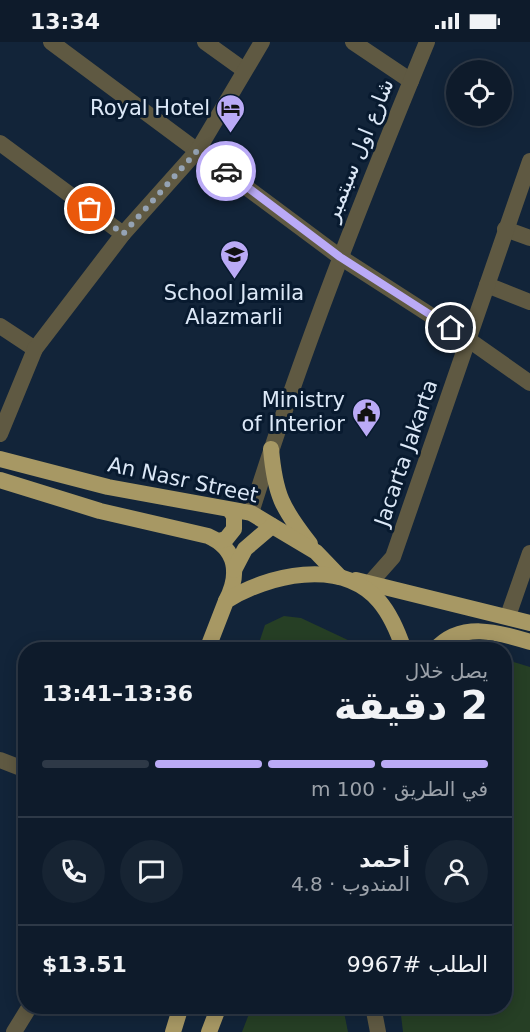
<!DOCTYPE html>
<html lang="ar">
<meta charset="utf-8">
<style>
body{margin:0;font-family:"DejaVu Sans","Noto Sans Arabic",sans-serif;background:#172433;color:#f1f3f6;direction:rtl;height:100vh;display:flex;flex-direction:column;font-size:22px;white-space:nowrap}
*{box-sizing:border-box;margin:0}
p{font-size:20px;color:#9ba1a9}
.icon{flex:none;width:33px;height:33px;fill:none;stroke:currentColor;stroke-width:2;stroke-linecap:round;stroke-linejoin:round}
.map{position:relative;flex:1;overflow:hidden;direction:ltr}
.details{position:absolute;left:18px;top:600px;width:494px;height:372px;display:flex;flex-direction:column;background:#0e1b2b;border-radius:24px;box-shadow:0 3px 15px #0003,0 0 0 2px #2e3947;direction:rtl}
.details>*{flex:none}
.controls{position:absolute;left:446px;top:18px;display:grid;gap:12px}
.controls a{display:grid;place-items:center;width:66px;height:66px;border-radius:50%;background:#0e1b2b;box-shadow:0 3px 15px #0003,0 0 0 2px #2e3947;font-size:30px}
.pin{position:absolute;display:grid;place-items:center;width:51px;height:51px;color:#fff;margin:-26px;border:3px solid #fff;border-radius:50%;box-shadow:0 2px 6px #0007}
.courier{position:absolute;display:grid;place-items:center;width:60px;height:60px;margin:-30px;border:4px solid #baaaf6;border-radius:50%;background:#fff;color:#222;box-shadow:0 2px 8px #0007}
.overview em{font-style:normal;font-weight:700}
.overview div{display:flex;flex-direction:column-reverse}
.overview{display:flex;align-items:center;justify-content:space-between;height:102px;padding:0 24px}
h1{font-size:39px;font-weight:700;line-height:45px}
.bar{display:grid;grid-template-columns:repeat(4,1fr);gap:9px 6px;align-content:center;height:72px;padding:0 24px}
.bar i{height:8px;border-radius:4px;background:#2e3947}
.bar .on{background:#baaaf6}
.bar p{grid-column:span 4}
.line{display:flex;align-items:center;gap:15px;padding:0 24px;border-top:2px solid #2e3947}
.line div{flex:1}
.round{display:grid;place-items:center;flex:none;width:63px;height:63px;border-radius:32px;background:#172433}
.status{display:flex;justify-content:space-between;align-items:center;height:42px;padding:0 30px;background:#0e1b2b;direction:ltr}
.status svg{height:16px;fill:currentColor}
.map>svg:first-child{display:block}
.green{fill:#263f25}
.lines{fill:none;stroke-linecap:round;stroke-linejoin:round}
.minor{stroke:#5f5942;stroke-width:16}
.trunk{stroke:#a79864;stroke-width:16}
.done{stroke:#95a3b4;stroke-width:6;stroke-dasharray:0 10.8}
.route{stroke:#baaaf6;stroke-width:8}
.labels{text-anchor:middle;stroke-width:6;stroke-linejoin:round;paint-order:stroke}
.poi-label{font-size:21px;fill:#dce8f7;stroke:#081a2f;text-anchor:end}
.street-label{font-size:21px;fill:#dce8f7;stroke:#081a2f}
</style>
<div class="status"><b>13:34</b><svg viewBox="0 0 49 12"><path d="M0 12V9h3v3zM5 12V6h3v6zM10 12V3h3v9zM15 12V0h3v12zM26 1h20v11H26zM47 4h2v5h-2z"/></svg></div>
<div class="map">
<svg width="530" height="990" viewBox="0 0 530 990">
<rect width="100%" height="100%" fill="#122439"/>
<g class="green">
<path d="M284 574 301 576 367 607H257L265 583Z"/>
<path d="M504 617 530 625V990H403L400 965 504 964Z"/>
<path d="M252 964 343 965 348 990H242Z"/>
</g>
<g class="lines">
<g class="minor">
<path d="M51 0 340 215 469 298 530 341"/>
<path d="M205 0 244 28"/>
<path d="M353 0 411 39"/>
<path d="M0 101 123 192"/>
<path d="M505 187 530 196"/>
<path d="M487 243 530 260"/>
<path d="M0 284 35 307"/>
<path d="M0 392 35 307 123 192 198 108 262 0"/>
<path d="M251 471C301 311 363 155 427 0"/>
<path d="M370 541 393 515 530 119"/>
<path d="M508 574 530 511"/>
<path d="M0 718 26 728"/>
<path d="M373 964 378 990"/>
<path d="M14 990 30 964"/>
</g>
<g class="trunk">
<path d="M271 407C275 453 282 466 310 502"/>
<path d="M0 417 108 445 251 471 316 510 340 535"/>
<path d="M0 438 100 469 208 494C237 507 240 532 226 559"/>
<path d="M219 499 226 497 234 487V474L230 468"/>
<path d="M234 528 245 507 272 484"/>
<path d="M356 538 530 581"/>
<path d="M207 608 226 559C267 533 341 515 379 559 391 573 398 590 404 608"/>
<path d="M435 608C460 579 499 590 530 600"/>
<path d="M173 990 181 964"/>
<path d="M209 990 219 964"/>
</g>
</g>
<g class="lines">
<path class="done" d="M90 167 123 192 198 108 226 129"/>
<path class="route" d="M226 129 340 215 451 286"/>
</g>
<defs>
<symbol id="hotel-pin" viewBox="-11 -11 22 30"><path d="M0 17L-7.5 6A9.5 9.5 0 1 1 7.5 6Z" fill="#baaaf6" stroke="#081a2f"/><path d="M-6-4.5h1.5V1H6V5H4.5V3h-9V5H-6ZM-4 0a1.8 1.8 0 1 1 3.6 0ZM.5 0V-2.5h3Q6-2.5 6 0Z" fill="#111"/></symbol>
<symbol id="university-pin" viewBox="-11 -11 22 30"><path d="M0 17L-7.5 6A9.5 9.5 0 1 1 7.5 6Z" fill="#baaaf6" stroke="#081a2f"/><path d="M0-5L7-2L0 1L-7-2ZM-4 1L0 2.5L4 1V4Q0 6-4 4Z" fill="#111"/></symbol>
<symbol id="civic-pin" viewBox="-11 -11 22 30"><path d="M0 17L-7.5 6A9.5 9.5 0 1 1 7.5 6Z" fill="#baaaf6" stroke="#081a2f"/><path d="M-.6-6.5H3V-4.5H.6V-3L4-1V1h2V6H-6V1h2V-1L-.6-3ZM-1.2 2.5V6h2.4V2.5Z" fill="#111"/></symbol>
</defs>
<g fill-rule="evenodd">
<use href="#hotel-pin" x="214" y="50" width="33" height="45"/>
<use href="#university-pin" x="218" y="196" width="33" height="45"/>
<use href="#civic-pin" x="350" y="354" width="33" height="45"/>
</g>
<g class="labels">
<g class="poi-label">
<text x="210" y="73">Royal Hotel</text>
<text x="234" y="258" text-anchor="middle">School Jamila<tspan x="234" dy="24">Alazmarli</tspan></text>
<text x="345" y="365">Ministry<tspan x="345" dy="24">of Interior</tspan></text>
</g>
<g class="street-label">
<text transform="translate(359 108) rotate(-68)" y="7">شارع اول سبتمبر</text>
<text transform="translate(406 411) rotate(-71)" y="7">Jacarta Jakarta</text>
<text transform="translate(183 438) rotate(12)" y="7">An Nasr Street</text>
</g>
</g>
</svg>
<div class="controls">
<a><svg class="icon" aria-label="locate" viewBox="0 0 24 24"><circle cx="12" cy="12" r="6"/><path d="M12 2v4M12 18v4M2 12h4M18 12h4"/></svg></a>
</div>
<div class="pin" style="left:90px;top:167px;background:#ea580c"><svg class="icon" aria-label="bag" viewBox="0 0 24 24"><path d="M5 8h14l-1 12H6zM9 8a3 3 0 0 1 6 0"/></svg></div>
<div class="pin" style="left:451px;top:286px;background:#1f2937"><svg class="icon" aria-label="home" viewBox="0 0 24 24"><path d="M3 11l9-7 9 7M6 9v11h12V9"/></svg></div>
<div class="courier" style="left:226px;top:129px"><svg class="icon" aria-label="car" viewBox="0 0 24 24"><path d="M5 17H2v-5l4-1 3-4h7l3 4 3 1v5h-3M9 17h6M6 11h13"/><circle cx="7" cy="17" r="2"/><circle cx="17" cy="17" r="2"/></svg></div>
<section class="details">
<div class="overview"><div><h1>2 دقيقة</h1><p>يصل خلال</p></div><em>13:36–13:41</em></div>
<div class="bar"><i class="on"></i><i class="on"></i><i class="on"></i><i></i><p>في الطريق · 100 m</p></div>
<div class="line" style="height:108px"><a class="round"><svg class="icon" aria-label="person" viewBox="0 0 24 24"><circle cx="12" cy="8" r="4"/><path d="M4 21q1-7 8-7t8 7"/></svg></a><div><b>أحمد</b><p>المندوب · 4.8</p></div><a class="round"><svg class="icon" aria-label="chat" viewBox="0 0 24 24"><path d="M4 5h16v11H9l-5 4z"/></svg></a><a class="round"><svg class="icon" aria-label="phone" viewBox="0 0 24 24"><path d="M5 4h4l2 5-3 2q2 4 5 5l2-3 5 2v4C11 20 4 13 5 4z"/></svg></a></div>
<div class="line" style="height:78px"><div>الطلب #9967</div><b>$13.51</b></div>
</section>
</div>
